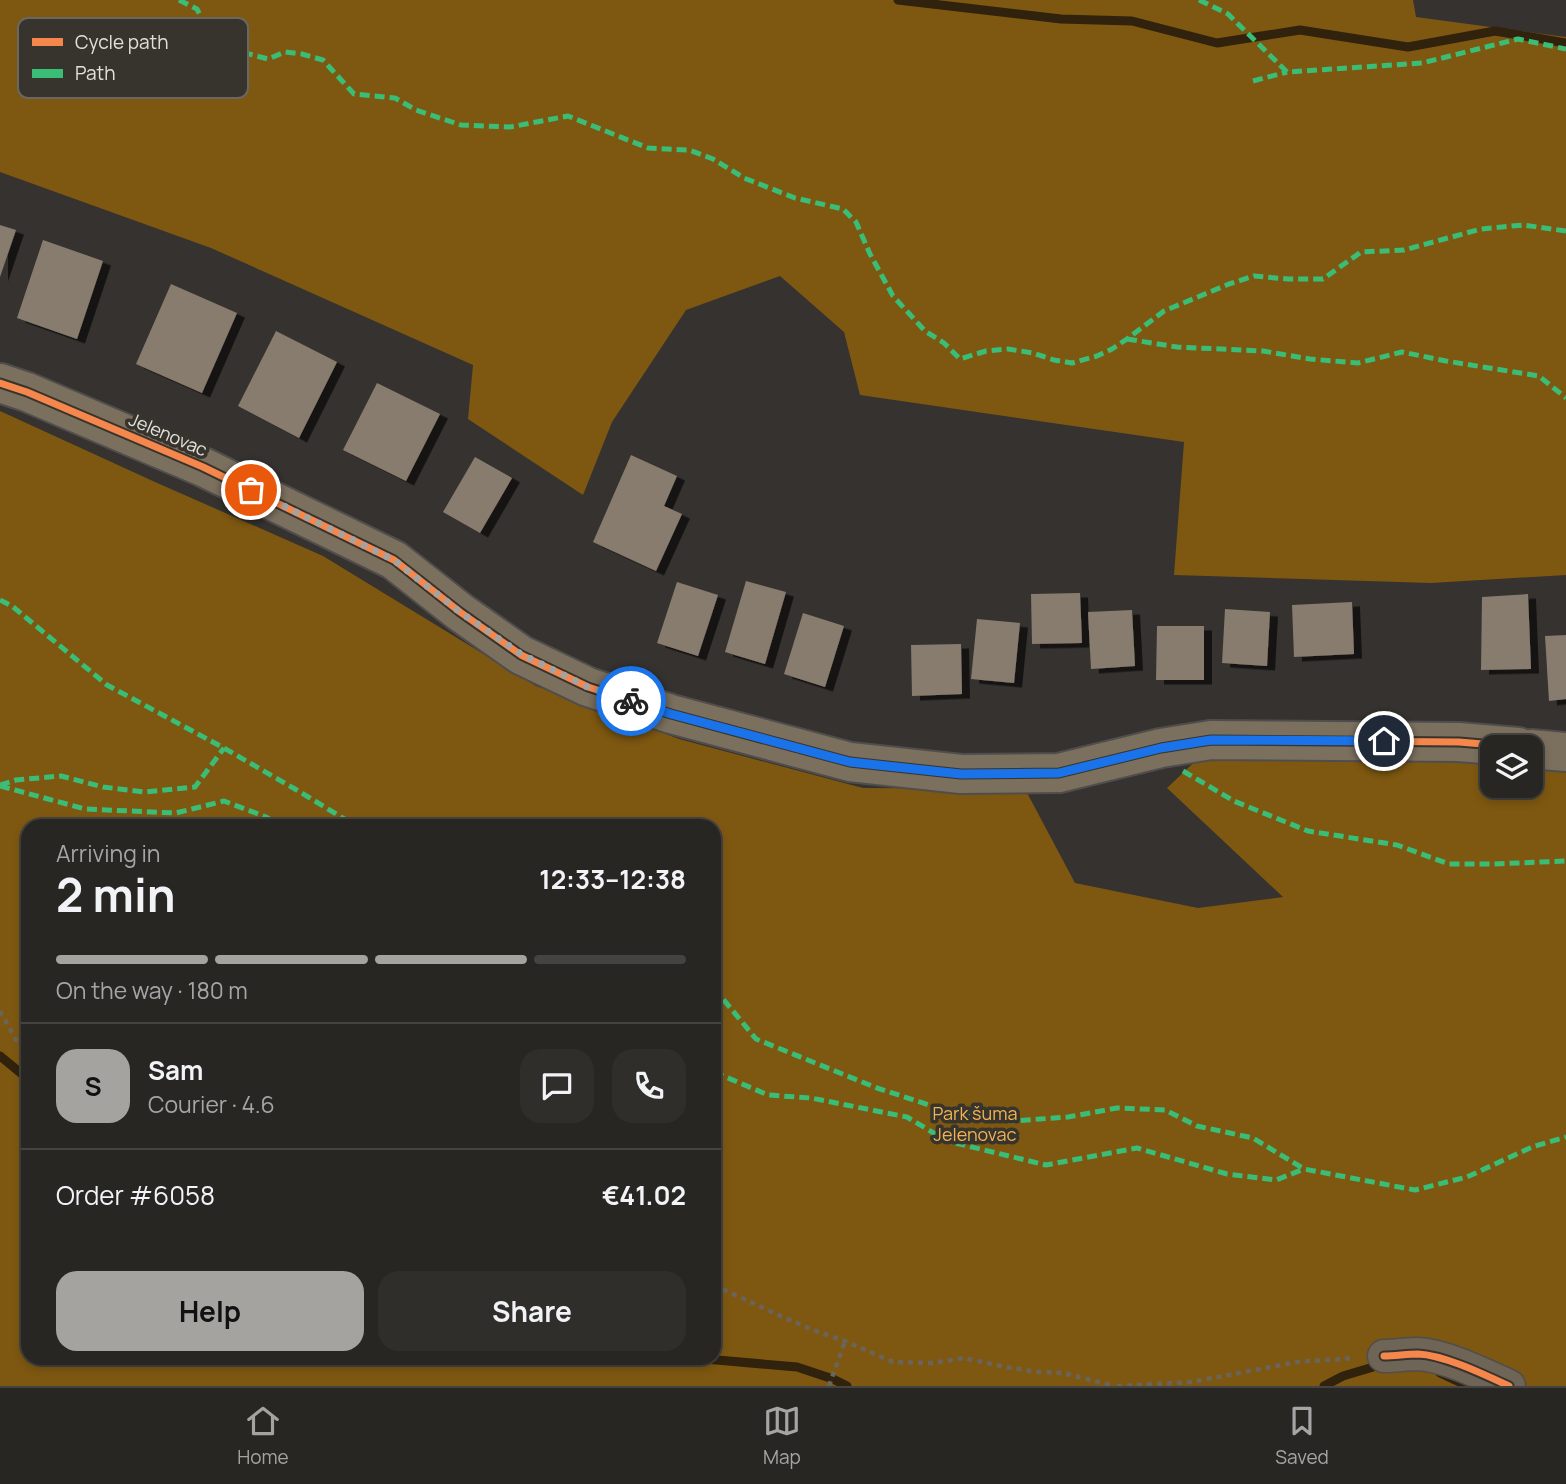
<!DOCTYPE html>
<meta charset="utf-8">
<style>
body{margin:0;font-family:Manrope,sans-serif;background:#302e2b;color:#f1f3f6;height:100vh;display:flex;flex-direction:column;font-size:26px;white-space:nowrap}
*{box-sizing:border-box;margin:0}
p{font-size:23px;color:#a5a5a6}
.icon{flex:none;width:38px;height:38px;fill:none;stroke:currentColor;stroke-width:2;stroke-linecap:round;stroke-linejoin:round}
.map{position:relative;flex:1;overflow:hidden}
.drawer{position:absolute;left:21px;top:819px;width:700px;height:546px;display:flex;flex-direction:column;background:#282623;border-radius:21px;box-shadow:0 4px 10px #0003,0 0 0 2px #444341}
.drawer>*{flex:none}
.controls{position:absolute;left:1480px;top:735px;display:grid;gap:14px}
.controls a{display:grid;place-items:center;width:63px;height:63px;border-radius:14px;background:#282623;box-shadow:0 4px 10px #0003,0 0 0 2px #444341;font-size:35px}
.pin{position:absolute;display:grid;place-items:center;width:60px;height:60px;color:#fff;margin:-30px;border:4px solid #fff;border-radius:50%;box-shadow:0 2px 7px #0007}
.courier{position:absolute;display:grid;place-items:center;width:70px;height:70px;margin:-35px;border:5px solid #1a73e8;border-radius:50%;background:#fff;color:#222;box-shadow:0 2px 9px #0007}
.summary em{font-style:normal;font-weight:700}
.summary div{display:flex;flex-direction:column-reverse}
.summary{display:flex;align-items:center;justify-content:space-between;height:119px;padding:0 35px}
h1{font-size:46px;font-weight:700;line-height:52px}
.bar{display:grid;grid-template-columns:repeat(4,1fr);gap:10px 7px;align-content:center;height:84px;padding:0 35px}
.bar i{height:9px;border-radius:5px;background:#444341}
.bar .active{background:#a5a39f}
.bar p{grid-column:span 4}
.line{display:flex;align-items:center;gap:18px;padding:0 35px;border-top:2px solid #444341}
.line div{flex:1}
.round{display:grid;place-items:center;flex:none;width:74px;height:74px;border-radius:21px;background:#302e2b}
.cta{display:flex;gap:14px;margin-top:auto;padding:14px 35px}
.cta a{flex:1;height:80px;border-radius:21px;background:#a5a39f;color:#111;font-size:28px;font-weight:700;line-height:80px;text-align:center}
.cta a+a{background:#302e2b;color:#f1f3f6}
.menu{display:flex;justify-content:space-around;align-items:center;height:98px;border-top:2px solid #444341;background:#282623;font-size:19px;color:#a5a5a6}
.menu a{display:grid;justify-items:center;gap:4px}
.menu .active{color:#a5a39f}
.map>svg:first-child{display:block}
.forest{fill:#7e5811;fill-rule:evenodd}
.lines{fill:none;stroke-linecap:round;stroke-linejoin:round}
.stream{stroke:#30220d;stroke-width:9}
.building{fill:#877c6e;filter:url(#shadow)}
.street-casing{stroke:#504e4c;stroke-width:35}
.secondary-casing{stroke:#504e4c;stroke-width:42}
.path{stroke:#6b645a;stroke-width:4.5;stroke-dasharray:5 5;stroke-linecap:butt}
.street{stroke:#6f6557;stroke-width:32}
.secondary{stroke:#7b6f5e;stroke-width:38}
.quiet{stroke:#3abd76;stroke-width:5;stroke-dasharray:10 5;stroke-linecap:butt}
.cycleway-casing{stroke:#37332d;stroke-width:11}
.cycleway{stroke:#f5874c;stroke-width:7}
.done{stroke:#a5a39f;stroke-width:7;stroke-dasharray:0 12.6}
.route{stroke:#1a73e8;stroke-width:9}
.labels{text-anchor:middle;stroke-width:7;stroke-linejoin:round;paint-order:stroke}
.street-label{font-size:18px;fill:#e2e0dc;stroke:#37332d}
.park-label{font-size:18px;fill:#f1b351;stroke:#37332d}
.key{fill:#37332d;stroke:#6a6762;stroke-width:2}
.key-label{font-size:19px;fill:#e2e0dc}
</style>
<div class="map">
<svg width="1566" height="1386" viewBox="0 0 1566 1386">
<defs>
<filter id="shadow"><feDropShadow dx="8" dy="4.5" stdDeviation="0" flood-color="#0009"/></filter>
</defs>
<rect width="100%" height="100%" fill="#35322f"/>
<g class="forest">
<path d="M0 0H1413L1416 17 1566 37V575L1431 583 1174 575 1184 442 860 395 844 332 780 276 686 310 612 422 583 495 468 419 473 365 211 248 0 172Z"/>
<path d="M0 411 155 482 323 556 536 686 679 739 863 788 1025 789 1075 883 1198 908 1283 897 1167 788 1207 750 1493 752V786H1531V754L1566 757V1386H0ZM28 826H714V1358H28Z"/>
</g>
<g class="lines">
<g class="stream">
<path d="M898 0 1061 19 1132 21 1217 43 1300 30 1408 47 1495 31 1566 43"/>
<path d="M0 1056 28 1079"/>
<path d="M694 1358 797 1367 833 1379 847 1386"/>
<path d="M1440 1373 1468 1386"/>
<path d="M1324 1386 1343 1376 1380 1365H1385"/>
</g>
</g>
<g class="building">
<path d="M0 225 16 230 0 277Z"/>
<path d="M43 240 103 261 77 339 17 318Z"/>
<path d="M171 284 237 313 202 393 136 364Z"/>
<path d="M276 331 337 362 299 438 238 406Z"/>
<path d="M377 383 440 414 406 481 343 450Z"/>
<path d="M631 455 677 476 664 506 682 514 656 571 593 542Z"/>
<path d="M475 457 512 478 480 533 443 512Z"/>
<path d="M746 581 786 592 765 664 725 652Z"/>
<path d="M677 582 718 595 698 656 657 643Z"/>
<path d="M1080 593 1082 643 1032 644 1031 594Z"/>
<path d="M1528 594 1531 669 1481 670 1482 597Z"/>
<path d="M1352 602 1354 654 1294 657 1292 605Z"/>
<path d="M1225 609 1270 612 1267 666 1222 663Z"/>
<path d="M1132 610 1135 666 1091 669 1088 612Z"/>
<path d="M803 613 844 626 825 687 784 674Z"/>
<path d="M977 619 1020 623 1014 683 971 679Z"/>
<path d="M1157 626H1204V680H1156Z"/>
<path d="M1566 635V699L1549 701 1545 636Z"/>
<path d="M961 644 962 694 912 696 911 645Z"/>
</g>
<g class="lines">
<defs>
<path id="street" d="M1384 1356C1395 1356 1407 1354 1418 1354 1444 1355 1485 1375 1509 1386"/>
<g id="secondary">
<path d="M0 383 27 392 203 467 394 560 460 612 521 655 588 687 671 714 850 762 961 774 1059 773 1161 748 1211 740 1459 742 1518 747"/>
<path d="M1531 749 1566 752"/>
</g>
</defs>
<use href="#street" class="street-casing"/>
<use href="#secondary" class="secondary-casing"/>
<g class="path">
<path d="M0 1011 16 1040 28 1045"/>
<path d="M714 1285 776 1314 813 1330 845 1341 893 1362 932 1363 964 1358 1010 1368 1039 1372 1063 1373 1114 1386"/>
<path d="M829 1386 845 1341"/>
<path d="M1117 1386 1191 1382 1297 1362 1355 1358"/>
</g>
<use href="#street" class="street"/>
<use href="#secondary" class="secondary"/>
<g class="quiet">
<path d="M179 0 197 9 210 35 226 53 249 54 268 59 285 52 302 54 323 60 354 94 395 98 416 110 461 125 510 127 568 116 648 148 689 150 713 159 744 178 795 198 843 209 856 222 870 254 893 296 925 331 944 343 960 359 986 351 1008 349 1033 353 1054 360 1072 363 1097 356 1112 349 1127 339 1164 311 1229 284 1254 276 1288 279H1323L1361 252 1404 250 1481 229 1523 225 1566 231"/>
<path d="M1199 0 1228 14 1287 72 1422 63 1518 39 1566 49"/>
<path d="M1253 81 1287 72"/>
<path d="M1127 339 1177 347 1263 351 1310 359 1358 363 1402 352 1446 361 1539 376 1566 398"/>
<path d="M0 600 12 606 107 685 224 748 295 789 356 826"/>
<path d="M1183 771 1234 801 1308 831 1397 845 1449 864H1492L1566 861"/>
<path d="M0 785 16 780 61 776 103 787 145 792 195 787 224 748"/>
<path d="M0 786 85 809 176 813 224 801 266 817 281 826"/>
<path d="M714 988 756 1039 877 1088 963 1116 1013 1121 1068 1117 1117 1108 1165 1110 1197 1126 1253 1138 1304 1169 1415 1190 1467 1177 1532 1147 1566 1137"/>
<path d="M714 1072 768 1095 811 1098 907 1117 947 1141 1046 1165 1137 1148 1227 1174 1276 1180 1304 1169"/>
</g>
<defs>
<g id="cycleway">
<path d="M0 383 27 392 203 467 394 560 460 612 521 655 588 687 671 714 850 762 961 774 1059 773 1161 748 1211 740 1459 742 1518 747"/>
<path d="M1384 1356C1395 1356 1407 1354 1418 1354 1444 1355 1485 1375 1509 1386"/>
</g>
</defs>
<use href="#cycleway" class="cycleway-casing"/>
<use href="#cycleway" class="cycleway"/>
</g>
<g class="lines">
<path class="done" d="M251 490 394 560 460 612 521 654 588 687 631 701"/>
<path class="route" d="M631 701 671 714 850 762 961 774 1059 773 1161 748 1211 740 1384 741"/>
</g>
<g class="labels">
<g class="street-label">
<text transform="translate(168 435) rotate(23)" y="6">Jelenovac</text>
</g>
<g class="park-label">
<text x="975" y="1120">Park šuma<tspan x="975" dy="21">Jelenovac</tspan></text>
</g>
</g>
<rect x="18" y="18" width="230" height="80" rx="10" class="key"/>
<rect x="32" y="38" width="31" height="8" fill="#f5874c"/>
<rect x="32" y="69" width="31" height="9" fill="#3abd76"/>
<g class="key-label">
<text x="75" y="49">Cycle path</text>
<text x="75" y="80">Path</text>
</g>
</svg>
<div class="controls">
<a><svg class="icon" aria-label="layers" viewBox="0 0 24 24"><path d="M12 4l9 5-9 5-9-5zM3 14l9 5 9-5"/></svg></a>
</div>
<div class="pin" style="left:251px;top:490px;background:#ea580c"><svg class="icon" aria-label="bag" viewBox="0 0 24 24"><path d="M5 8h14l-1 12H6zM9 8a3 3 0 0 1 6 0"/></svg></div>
<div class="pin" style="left:1384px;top:741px;background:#1f2937"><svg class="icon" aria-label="home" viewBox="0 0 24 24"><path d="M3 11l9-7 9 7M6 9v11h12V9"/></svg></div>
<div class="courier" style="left:631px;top:701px"><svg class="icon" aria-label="bike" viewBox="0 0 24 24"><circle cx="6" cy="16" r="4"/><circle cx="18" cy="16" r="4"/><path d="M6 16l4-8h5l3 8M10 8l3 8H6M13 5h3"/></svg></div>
<section class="drawer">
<div class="summary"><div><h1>2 min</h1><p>Arriving in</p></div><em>12:33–12:38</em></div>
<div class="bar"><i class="active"></i><i class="active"></i><i class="active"></i><i></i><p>On the way · 180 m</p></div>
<div class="line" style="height:126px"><b class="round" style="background:#a5a39f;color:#111">S</b><div><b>Sam</b><p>Courier · 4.6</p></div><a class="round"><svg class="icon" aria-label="chat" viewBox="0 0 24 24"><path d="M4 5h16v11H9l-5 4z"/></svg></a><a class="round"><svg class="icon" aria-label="phone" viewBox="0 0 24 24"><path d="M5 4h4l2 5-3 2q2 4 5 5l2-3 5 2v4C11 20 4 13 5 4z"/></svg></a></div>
<div class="line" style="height:91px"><div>Order #6058</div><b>€41.02</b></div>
<div class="cta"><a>Help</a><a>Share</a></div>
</section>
</div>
<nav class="menu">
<a class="active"><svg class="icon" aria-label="home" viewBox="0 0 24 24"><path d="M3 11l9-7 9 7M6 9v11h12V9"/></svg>Home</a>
<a><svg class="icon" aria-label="map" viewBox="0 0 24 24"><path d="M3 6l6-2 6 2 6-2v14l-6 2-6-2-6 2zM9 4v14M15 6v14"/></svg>Map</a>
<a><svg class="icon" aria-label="saved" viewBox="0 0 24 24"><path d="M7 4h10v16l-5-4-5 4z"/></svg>Saved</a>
</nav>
